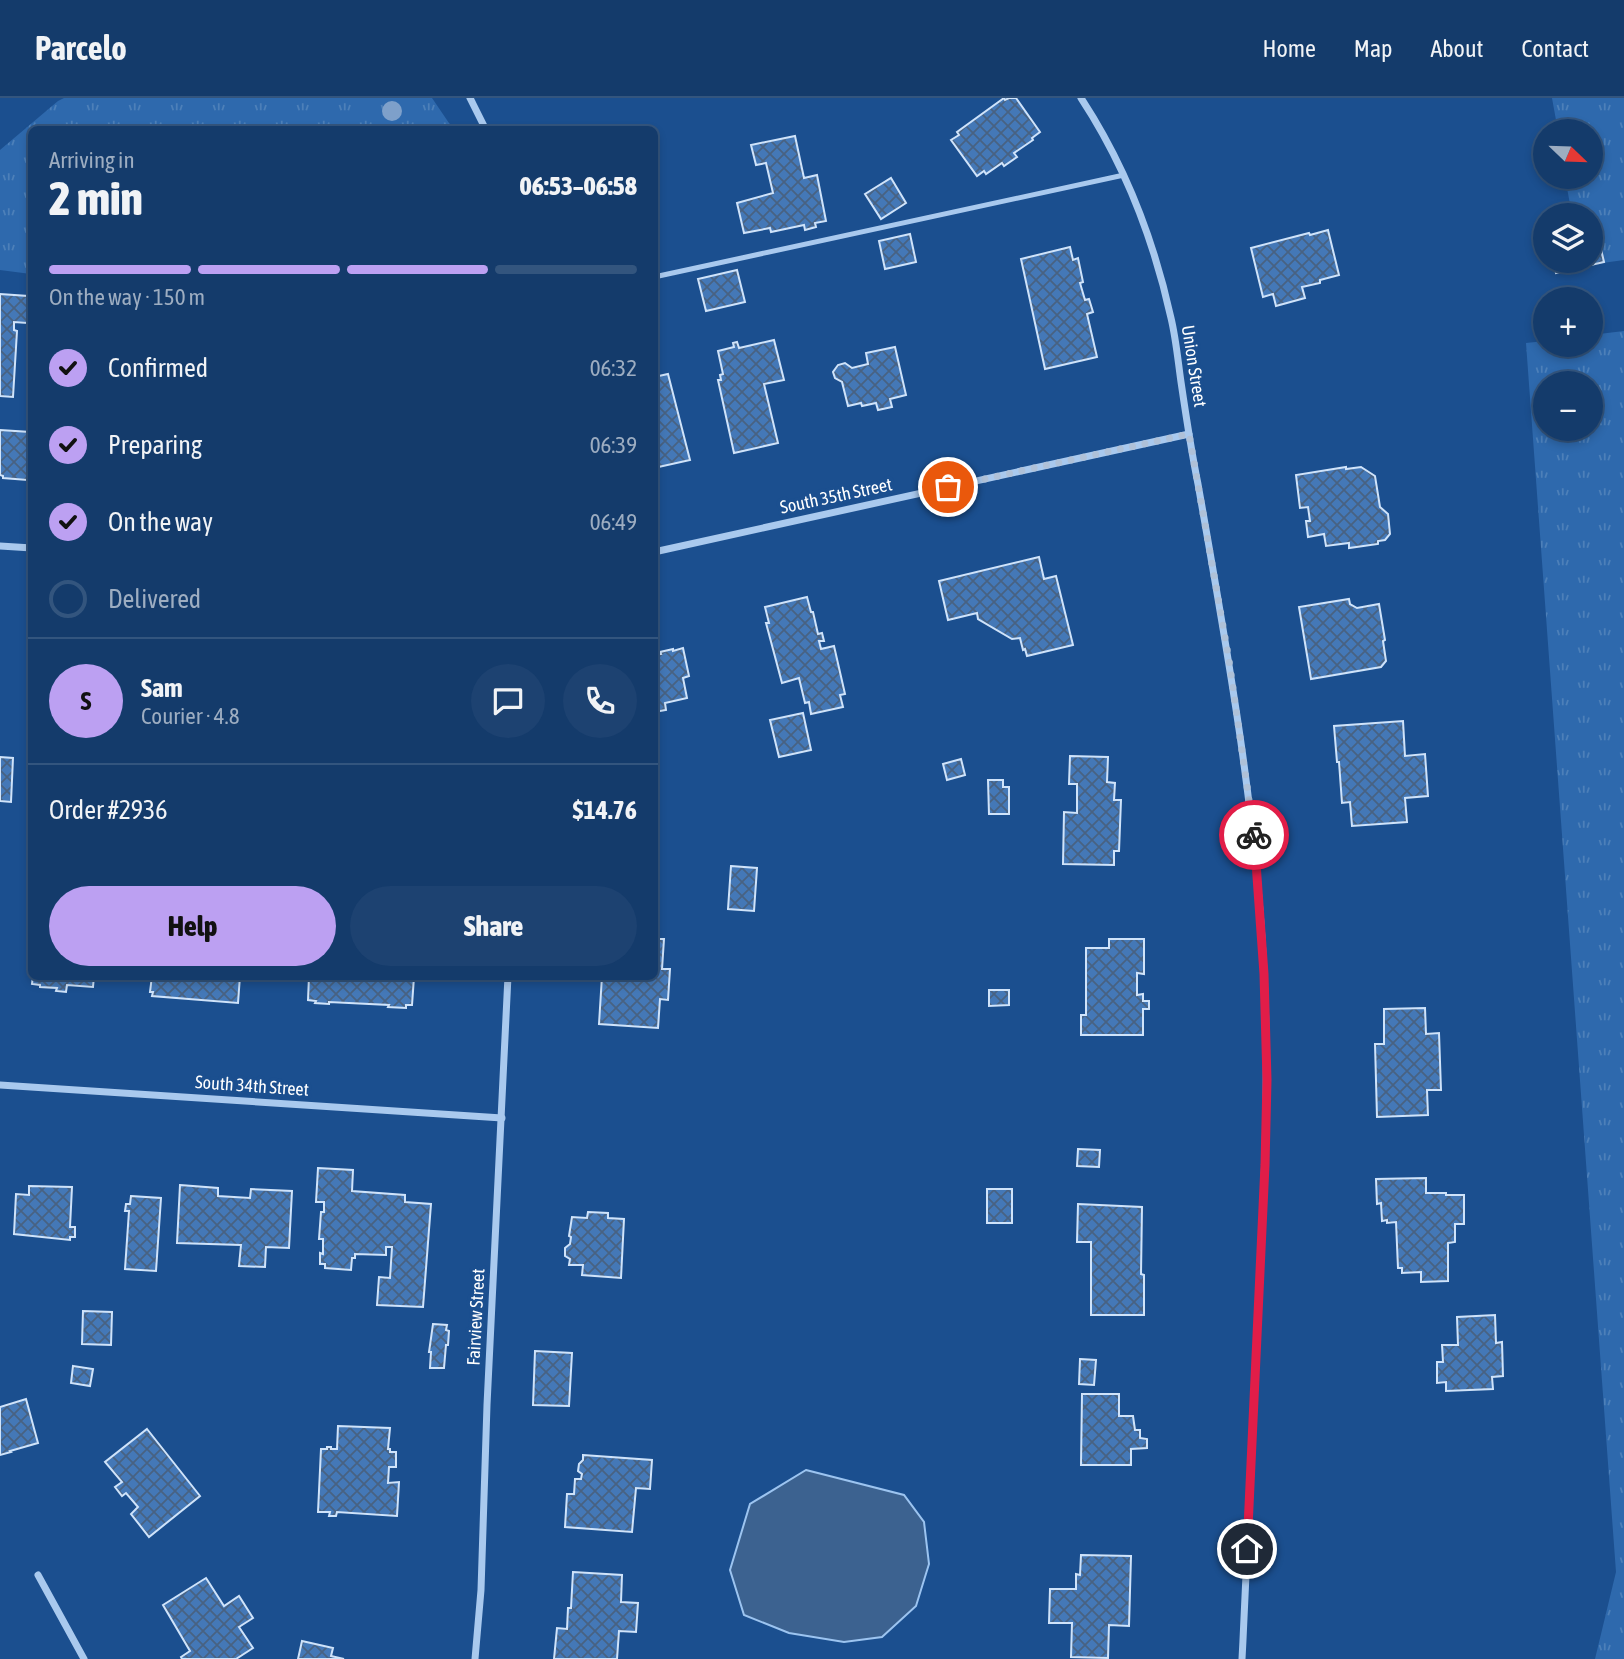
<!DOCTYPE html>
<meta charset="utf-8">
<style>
body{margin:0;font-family:"Asap Condensed",sans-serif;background:#1d4271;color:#f1f3f6;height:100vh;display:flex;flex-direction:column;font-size:26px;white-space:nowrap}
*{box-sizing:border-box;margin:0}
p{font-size:23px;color:#9dadc1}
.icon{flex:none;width:38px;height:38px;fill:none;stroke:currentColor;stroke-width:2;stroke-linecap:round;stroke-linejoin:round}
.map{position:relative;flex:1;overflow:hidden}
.details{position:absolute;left:28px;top:28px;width:630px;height:854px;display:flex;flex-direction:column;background:#143b6b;border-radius:10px;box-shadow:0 4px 10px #0003,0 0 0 2px #33557e}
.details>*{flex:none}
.needle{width:46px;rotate:113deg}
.buttons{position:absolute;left:1533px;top:21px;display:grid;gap:14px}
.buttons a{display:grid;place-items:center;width:70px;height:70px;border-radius:50%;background:#143b6b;box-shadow:0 4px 10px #0003,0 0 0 2px #33557e;font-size:35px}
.pin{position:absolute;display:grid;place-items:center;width:60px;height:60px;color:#fff;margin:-30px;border:4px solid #fff;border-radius:50%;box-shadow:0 2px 7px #0007}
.courier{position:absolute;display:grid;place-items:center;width:70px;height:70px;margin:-35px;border:5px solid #e11d48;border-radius:50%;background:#fff;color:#222;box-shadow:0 2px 9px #0007}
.overview em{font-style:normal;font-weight:800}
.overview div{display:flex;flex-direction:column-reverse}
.overview{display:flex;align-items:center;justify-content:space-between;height:119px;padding:0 21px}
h1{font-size:46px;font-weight:800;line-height:52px}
.bar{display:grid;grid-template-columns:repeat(4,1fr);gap:10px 7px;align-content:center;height:84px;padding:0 21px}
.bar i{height:9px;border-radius:5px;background:#33557e}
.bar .on{background:#bca0f2}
.bar p{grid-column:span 4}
.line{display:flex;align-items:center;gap:18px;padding:0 21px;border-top:2px solid #33557e}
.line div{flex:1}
.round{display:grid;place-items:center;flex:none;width:74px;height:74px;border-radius:37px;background:#1d4271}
ol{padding:0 21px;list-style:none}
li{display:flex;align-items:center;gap:21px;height:77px}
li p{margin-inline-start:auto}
li .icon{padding:7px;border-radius:50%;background:#bca0f2;color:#111;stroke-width:4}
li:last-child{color:#9dadc1}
li i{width:38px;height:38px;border:4px solid #33557e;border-radius:50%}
.action{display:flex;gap:14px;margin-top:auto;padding:14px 21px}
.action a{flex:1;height:80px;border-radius:42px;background:#bca0f2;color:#111;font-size:28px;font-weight:800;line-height:80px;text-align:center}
.action a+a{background:#1d4271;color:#f1f3f6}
header{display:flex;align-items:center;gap:42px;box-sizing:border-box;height:98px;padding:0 35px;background:#143b6b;border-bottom:2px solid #33557e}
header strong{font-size:33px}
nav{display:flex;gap:38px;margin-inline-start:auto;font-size:24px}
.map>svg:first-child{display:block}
.park{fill:url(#park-tufts);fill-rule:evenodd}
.water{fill:#3c6290;stroke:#9cc4f0;stroke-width:2}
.building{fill:url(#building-cross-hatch);stroke:#cfe3fa;stroke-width:2}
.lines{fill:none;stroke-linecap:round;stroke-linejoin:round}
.lane{stroke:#a9c9ee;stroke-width:5}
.street{stroke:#a9c9ee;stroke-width:7}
.tree{fill:#7ea0ca}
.done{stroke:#afc1d8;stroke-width:7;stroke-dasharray:0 12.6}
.route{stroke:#e11d48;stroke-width:9}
.labels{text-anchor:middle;stroke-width:7;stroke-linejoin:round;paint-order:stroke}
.street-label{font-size:18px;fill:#fff;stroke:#1b4f8f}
</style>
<header>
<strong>Parcelo</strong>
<nav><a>Home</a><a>Map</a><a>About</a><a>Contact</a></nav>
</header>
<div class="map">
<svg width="1624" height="1561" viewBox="0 0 1624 1561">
<defs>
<pattern id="park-tufts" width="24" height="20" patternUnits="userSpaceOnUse" patternTransform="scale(1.75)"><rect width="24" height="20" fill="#2e69ad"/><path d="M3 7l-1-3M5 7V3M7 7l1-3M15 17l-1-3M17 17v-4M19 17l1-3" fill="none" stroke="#4d80b9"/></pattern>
<pattern id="building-cross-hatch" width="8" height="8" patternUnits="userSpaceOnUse" patternTransform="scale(1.75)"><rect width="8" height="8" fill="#4478b7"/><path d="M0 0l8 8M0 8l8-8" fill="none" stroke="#486282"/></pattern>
</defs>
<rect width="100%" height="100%" fill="#1b4f8f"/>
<g class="park">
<path d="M64 0H432L453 31 32 32 31 176 0 172V52L58 3Z"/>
<path d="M1552 0H1624V162L1580 168 1579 163H1591V117H1572L1565 79H1591V33H1558Z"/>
<path d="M1624 233V1561H1595L1616 1474 1526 245 1545 243V247H1591V237ZM1545 285H1591V331H1545Z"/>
</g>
<path class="water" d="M806 1372 904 1397 924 1424 929 1466 916 1508 882 1539 844 1544 789 1535 744 1517 730 1472 750 1406Z"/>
<g class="building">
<path d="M1004 0 1005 2 1009 0H1016L1040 34 1032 40 1033 42 1014 55 1017 59 1004 68 1002 65 986 76 984 73 977 78 951 42 959 37 957 34Z"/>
<path d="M795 38 804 80 817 77 826 123 815 125 816 129 805 132 804 127 771 134 770 130 744 135 737 105 773 95 766 65 756 67 751 47Z"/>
<path d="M891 80 906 105 881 121 865 96Z"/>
<path d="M1593 117 1604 164 1556 175 1553 163H1591V118Z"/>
<path d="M1328 132 1339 177 1320 182V185L1302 189 1305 200 1276 208 1273 196 1263 199 1251 150 1309 135 1310 137Z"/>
<path d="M910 136 916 164 885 171 879 143Z"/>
<path d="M1070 149 1073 162 1078 160 1083 184 1080 185 1085 202 1089 201 1093 214 1087 216 1097 259 1045 271 1021 161Z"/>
<path d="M737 172 745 204 706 213 698 181Z"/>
<path d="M0 196 28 198 27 225 14 224V232L17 233 13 299 0 298Z"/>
<path d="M774 242 784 282 764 286 778 345 734 355 718 282H721L720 277 723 276 718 253 734 249 733 245 737 244 739 250Z"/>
<path d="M895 249 906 297 890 301 892 309 878 312 876 305 862 308 861 305 848 308 842 284 835 280 833 274 838 267 845 265 852 270 868 266 866 255Z"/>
<path d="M668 276 690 362 654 370V279Z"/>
<path d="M0 332 30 334 27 382 3 380V378L0 377Z"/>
<path d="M1346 369V371L1361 369 1375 378 1380 409 1388 416 1390 436 1385 442 1378 443V446L1349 450V445L1326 448 1324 436 1308 439 1306 423H1310L1308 409 1300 410 1296 377Z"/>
<path d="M1039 459 1044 481 1056 478 1073 547 1027 558 1025 551 1023 552 1020 540 1012 541 978 521 977 515 948 522 939 483Z"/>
<path d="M807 499 811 514H813L818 536 822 535 824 543H819L821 551 834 548 845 596 840 597 843 609 811 616 809 604 805 605 799 580 782 585 766 525H769L765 509Z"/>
<path d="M1349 501 1350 506 1357 510 1379 506 1385 542 1383 543 1386 563 1381 569 1311 581 1299 509Z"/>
<path d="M683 550 689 578 683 580 687 600 665 605 666 612 654 614V557L661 556 660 554 673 551V553Z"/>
<path d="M803 615 811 652 779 659 770 622Z"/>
<path d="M1403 623 1405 658 1425 656 1428 698 1405 700 1407 724 1352 728 1350 704 1342 705 1339 664H1337L1334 628Z"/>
<path d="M1070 658 1108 659 1107 684 1115 685 1114 702H1121L1119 753H1114V767L1063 766 1064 714 1077 715V686H1069Z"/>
<path d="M0 659 13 660 11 704 0 703Z"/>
<path d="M961 661 965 677 947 682 943 666Z"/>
<path d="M988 682H1003V689H1009V716H989Z"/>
<path d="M731 768 757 770 754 813 728 811Z"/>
<path d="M654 841H664L662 871H670L668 902 660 901 658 930 599 926 602 878H654Z"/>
<path d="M1109 841H1144V876L1137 875V897L1143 896V903H1149V911H1143V937H1081V917H1086V850H1109Z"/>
<path d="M33 878 40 879 94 878 93 889 67 887 66 894 56 893 57 890 40 889V887L32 886Z"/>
<path d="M152 878H240L238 905 152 898 153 894H150Z"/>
<path d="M309 878 414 879 412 907H406V910L388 909 389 907 329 904V906L315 905 316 903 308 902Z"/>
<path d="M989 892H1009V907L989 908Z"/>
<path d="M1425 910 1426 936 1439 935 1441 992H1427L1428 1017 1377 1019 1375 946H1384V911Z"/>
<path d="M1078 1051 1100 1052 1099 1069 1077 1068Z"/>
<path d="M318 1070 353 1072 352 1093 405 1097V1104L431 1106 423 1209 377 1207 379 1179 390 1180 392 1149H386V1157L355 1156V1160H352L351 1172 325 1170V1166H320V1155L323 1156V1141H319L321 1114H324V1104H316Z"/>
<path d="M1426 1080V1095H1446V1097H1464V1126H1455V1144L1448 1145V1183L1421 1184V1174L1402 1175V1170H1398L1396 1124 1387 1125V1122L1382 1123 1381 1105 1377 1106 1376 1081Z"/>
<path d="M180 1087 218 1090V1098L250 1100 251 1091 292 1093 289 1150 266 1149 265 1169 239 1168 241 1147 177 1145Z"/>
<path d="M29 1088 72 1089 70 1129H75V1139H70V1142L14 1136 16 1096 29 1097Z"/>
<rect x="987" y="1091" width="25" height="34"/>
<path d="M131 1098 161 1100 156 1173 125 1171 129 1113H125L126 1106H130Z"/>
<path d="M1078 1106 1142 1109 1141 1176 1144 1177V1217H1091V1144H1077Z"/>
<path d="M588 1114 608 1115V1120L624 1121 621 1180 582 1177 583 1167H569L570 1161 565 1158V1150L570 1146 571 1139 569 1138 572 1119 587 1120Z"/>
<path d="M83 1213 112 1214 111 1247 82 1246Z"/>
<path d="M1495 1217 1496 1245 1502 1244 1503 1278 1492 1279 1493 1291 1446 1293V1284L1437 1285V1264H1443L1442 1247H1458L1457 1219Z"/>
<path d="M433 1226 447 1227 446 1232 449 1233 448 1247H446L444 1270H430L431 1254H429Z"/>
<path d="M535 1253 572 1255 569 1308 533 1307Z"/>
<path d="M1080 1261 1096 1262 1094 1287 1079 1286Z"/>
<path d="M73 1268 93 1271 90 1288 71 1285Z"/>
<path d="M1082 1296H1119V1318H1133L1135 1332H1140V1340L1147 1341V1350L1131 1351V1367H1081Z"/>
<path d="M26 1301 38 1345 10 1353 11 1354 0 1357V1309Z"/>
<path d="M338 1328 390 1330 388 1351H390V1354H396V1369H389L388 1385 399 1384 397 1418 337 1414 336 1418H329L330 1414H318L321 1351H327V1349H331V1351H337Z"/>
<path d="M147 1331 200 1398 149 1439 131 1416 138 1409 126 1395 122 1398 115 1389 122 1384 105 1364Z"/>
<path d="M583 1357 652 1362 650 1391 636 1390 632 1434 565 1429 567 1396H574L575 1381H581L582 1376 578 1373 579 1366 583 1362Z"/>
<path d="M1081 1457 1131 1458 1129 1528 1109 1527 1108 1560 1071 1559 1072 1525H1049L1050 1491H1076V1476L1080 1477Z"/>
<path d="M573 1474 622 1477 621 1504 638 1505 636 1534 619 1533 617 1561H554L557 1530 567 1531 568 1510H571Z"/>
<path d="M206 1480 224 1508 239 1498 253 1520 239 1529 253 1550 236 1561H182L181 1559 190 1553 163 1507Z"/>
<path d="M302 1543 333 1550 331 1558 344 1561H298Z"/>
</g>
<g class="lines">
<path class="lane" d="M654 179 1124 77"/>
<g class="street">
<path d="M470 0 486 32"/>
<path d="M1081 0C1125 67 1154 143 1171 220 1176 241 1178 263 1181 284 1186 318 1191 352 1198 386 1228 556 1259 726 1265 899 1269 1006 1263 1112 1258 1218 1253 1333 1248 1447 1242 1561"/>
<path d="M0 448 32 450"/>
<path d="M654 454 1189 336"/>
<path d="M0 987 502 1020"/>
<path d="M38 1477 84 1561"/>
<path d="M475 1561 481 1492 487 1307 508 878"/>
</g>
</g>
<circle class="tree" cx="392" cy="13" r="10"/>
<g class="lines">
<path class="done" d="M948 389 1189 336 1229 562 1254 737"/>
<path class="route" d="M1247 1451 1265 1067 1267 982 1264 876 1254 737"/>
</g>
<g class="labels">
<g class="street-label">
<text transform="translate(1194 268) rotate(81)" y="6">Union Street</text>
<text transform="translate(836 398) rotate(-12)" y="6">South 35th Street</text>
<text transform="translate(252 988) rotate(4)" y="6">South 34th Street</text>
<text transform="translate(476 1219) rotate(-87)" y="6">Fairview Street</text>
</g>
</g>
</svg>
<div class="buttons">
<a><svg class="needle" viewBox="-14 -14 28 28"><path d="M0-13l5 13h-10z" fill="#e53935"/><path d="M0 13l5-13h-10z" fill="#9dadc1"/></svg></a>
<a><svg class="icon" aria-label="layers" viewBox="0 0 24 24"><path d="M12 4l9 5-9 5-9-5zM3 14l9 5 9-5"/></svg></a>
<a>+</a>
<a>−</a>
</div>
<div class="pin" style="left:948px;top:389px;background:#ea580c"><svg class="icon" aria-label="bag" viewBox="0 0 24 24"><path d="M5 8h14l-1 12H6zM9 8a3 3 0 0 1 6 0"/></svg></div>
<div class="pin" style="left:1247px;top:1451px;background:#1f2937"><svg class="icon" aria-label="home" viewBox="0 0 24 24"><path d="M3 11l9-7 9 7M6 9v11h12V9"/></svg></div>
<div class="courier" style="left:1254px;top:737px"><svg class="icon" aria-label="bike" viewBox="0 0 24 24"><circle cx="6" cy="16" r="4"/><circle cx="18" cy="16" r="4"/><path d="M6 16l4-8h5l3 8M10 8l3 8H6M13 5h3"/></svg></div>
<section class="details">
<div class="overview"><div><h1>2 min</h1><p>Arriving in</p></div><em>06:53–06:58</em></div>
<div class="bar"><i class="on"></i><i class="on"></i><i class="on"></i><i></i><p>On the way · 150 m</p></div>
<ol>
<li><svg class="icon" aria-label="check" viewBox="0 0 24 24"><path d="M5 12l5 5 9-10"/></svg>Confirmed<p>06:32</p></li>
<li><svg class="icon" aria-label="check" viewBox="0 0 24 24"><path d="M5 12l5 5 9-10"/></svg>Preparing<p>06:39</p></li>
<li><svg class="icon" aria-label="check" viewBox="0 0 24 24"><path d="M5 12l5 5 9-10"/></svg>On the way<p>06:49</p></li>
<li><i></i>Delivered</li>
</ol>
<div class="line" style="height:126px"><b class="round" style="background:#bca0f2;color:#111">S</b><div><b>Sam</b><p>Courier · 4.8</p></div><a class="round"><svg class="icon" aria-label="chat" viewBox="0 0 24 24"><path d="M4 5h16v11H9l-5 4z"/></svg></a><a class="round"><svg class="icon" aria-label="phone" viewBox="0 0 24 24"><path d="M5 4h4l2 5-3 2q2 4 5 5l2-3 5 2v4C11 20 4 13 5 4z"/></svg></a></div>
<div class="line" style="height:91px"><div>Order #2936</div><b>$14.76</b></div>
<div class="action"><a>Help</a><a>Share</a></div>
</section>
</div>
